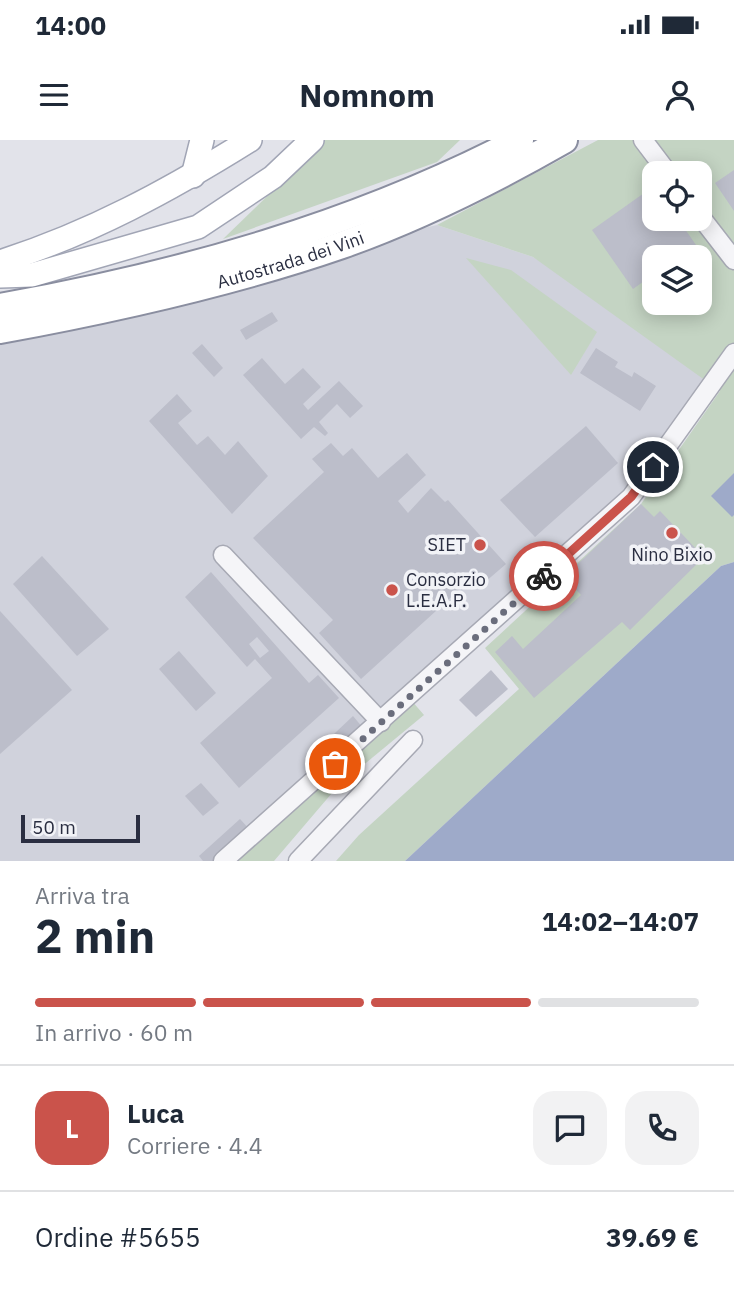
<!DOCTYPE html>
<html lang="it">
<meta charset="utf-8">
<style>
body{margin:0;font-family:"IBM Plex Sans",sans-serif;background:#f2f2f3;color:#1f2937;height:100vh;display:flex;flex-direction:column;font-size:26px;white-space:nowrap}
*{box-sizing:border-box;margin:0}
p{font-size:23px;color:#747a83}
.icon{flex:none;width:38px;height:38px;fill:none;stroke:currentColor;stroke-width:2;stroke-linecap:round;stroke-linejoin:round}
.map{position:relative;height:721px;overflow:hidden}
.drawer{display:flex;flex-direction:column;background:#fff;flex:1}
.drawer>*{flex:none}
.tools{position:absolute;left:642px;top:21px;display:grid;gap:14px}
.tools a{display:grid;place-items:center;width:70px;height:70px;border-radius:14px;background:#fff;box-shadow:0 4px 18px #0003;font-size:35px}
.scale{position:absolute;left:21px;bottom:18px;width:119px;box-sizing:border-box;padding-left:7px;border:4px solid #2a2e41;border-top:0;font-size:19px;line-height:24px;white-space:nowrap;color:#2a2e41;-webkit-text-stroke:5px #f2f3f7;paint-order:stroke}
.pin{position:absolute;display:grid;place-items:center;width:60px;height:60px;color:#fff;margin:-30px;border:4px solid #fff;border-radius:50%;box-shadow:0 2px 7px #0007}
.courier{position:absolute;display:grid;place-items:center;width:70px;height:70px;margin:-35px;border:5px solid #ca534b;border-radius:50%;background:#fff;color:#222;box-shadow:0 2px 9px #0007}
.headline em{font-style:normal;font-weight:700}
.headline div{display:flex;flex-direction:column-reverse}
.headline{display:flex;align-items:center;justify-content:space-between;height:119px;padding:0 35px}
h1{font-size:46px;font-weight:700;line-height:52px}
.bar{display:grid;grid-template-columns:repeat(4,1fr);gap:10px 7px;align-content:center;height:84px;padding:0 35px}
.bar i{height:9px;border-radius:5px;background:#e0e1e3}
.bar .active{background:#ca534b}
.bar p{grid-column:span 4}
.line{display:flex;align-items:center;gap:18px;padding:0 35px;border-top:2px solid #e0e1e3}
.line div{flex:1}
.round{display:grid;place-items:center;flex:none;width:74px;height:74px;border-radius:21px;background:#f2f2f3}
.status{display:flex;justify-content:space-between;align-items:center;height:49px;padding:0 35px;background:#fff;direction:ltr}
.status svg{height:19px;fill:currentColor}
header{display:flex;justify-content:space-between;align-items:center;height:91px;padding:0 35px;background:#fff;font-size:32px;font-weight:700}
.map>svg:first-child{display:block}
.built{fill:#d0d2dc}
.green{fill:#c4d4c3;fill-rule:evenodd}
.water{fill:#9eaac9}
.building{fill:#bcbeca;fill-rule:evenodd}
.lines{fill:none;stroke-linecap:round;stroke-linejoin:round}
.minor-casing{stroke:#a7a9b4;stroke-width:21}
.major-casing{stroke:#a1a5b5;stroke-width:26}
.highway-casing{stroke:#8a8ea0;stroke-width:30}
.minor{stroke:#f5f5f8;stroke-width:18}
.major{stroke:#fff;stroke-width:23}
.highway{stroke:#fff;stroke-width:26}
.done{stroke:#6a6d7c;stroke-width:7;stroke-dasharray:0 12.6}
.route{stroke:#ca534b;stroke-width:9}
.poi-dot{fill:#ca534b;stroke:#f2f3f7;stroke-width:2.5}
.labels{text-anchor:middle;stroke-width:7;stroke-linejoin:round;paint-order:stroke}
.street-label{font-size:18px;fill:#2a2e41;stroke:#f2f3f7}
.poi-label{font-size:18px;fill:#2a2e41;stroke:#f2f3f7;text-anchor:end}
</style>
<div class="status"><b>14:00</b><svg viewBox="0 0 49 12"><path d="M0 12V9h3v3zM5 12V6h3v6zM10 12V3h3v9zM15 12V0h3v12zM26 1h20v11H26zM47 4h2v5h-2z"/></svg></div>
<header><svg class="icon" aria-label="menu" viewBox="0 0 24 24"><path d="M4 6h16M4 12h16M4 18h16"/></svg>Nomnom<svg class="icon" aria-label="person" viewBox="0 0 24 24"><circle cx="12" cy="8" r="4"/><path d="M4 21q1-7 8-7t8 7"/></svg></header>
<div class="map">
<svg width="734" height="721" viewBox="0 0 734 721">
<rect width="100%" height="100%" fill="#e2e3ea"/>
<path class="built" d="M437 85 533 117 575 142 706 240 631 345 600 380 216 721H0V186Z"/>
<g class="green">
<path d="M325 0H460L437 22 223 99Z"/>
<path d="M598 0H734V422L721 426 405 721H336L359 695 519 549 485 508 641 364 720 251 533 117 437 85ZM654 33H700V79H654ZM654 117H700V163H654Z"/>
<path d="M466 118 511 130 597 192 571 235Z"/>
<path d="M405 553 424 575 338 646 274 721H216Z"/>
</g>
<g class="water">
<path d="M734 333V375L732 377 711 356Z"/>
<path d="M734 422V721H405L721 426Z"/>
</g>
<g class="building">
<path d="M734 30V71L715 43Z"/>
<path d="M654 46V79H678L696 105 679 117H654V134L633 149 592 90Z"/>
<path d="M272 172 278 181 246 200 240 190Z"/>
<path d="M202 204 223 228 214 237 192 213Z"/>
<path d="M596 208 618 222 615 227 632 237 634 232 656 246 640 271 580 233Z"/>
<path d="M262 218 285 244 303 228 321 247 303 264 308 270 339 241 363 266 350 278 337 264 319 282 328 293 325 296 314 287 301 299 243 235Z"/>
<path d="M177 254 192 271 178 283 197 305 208 296 225 315 238 301 268 336 232 374 149 281Z"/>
<path d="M586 286 618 323 535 397 500 360Z"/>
<path d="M331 303 343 316 352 308 378 338 407 313 426 335 398 361 408 373 431 348 445 362 448 360 506 424 477 449 469 441 361 539 319 493 333 480 253 398 324 332 312 319Z"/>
<path d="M641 364 654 377 660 371 702 415V419L630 490 622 482 534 558 495 512 512 496 523 509 581 455 564 437Z"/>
<path d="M42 416 109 489 77 516 13 444Z"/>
<path d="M211 432 309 543 318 535 339 558 239 648 200 603 272 538 255 519 247 527 185 457ZM257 497 269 511 260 518 249 504Z"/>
<path d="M0 471 72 550 0 614Z"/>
<path d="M179 511 216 553 196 571 159 529Z"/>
<path d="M491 530 508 549 476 577 459 560Z"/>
<path d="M353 576 363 588 324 622 315 612Z"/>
<path d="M201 643 219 663 203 676 185 656Z"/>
<path d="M240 679 250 690 215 721H203L199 716Z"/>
</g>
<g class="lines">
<defs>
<g id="minor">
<path d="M643 0 668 33"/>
<path d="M700 76 734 120"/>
<path d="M223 415 381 582"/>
<path d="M223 721 631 357 734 213"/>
<path d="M298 721 413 600"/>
</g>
<g id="major">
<path d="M193 36 202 0"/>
<path d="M0 122C91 93 170 50 250 0"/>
<path d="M0 136 32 135 198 87 273 37 312 0"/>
</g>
<g id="highway">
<path d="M0 167C180 135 357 85 520 0"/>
<path id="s1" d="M0 190C115 169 232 143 342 105 418 78 494 40 564 0"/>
</g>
</defs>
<use href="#minor" class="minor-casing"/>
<use href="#major" class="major-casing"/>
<use href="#highway" class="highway-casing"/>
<use href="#minor" class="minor"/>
<use href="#major" class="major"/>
<use href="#highway" class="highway"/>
</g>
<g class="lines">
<path class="done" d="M335 624 544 436"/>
<path class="route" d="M544 436 631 357 653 327"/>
</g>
<g class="poi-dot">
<circle cx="672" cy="393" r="7"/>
<circle cx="480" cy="405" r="7"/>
<circle cx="392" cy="450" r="7"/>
</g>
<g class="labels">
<g class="street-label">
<text dy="6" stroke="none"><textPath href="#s1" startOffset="299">Autostrada dei Vini</textPath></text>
</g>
<g class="poi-label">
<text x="466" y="411">SIET</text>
<text x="672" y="421" text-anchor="middle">Nino Bixio</text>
<text x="406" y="446" text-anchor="start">Consorzio<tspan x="406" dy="21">L.E.A.P.</tspan></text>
</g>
</g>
</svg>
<div class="tools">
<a><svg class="icon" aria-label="locate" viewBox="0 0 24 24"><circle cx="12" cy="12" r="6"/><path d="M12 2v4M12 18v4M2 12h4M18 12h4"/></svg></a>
<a><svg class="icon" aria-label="layers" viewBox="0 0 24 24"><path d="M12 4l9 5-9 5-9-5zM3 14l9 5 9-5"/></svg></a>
</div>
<div class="scale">50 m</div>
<div class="pin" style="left:335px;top:624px;background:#ea580c"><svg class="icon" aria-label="bag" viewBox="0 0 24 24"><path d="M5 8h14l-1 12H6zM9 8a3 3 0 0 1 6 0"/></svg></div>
<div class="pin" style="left:653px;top:327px;background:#1f2937"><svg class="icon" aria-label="home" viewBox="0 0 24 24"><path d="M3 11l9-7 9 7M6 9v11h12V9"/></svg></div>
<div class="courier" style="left:544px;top:436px"><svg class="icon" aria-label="bike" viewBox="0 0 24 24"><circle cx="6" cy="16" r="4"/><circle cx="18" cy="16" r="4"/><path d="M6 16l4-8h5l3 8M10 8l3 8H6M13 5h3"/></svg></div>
</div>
<section class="drawer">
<div class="headline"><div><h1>2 min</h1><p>Arriva tra</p></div><em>14:02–14:07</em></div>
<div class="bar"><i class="active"></i><i class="active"></i><i class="active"></i><i></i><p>In arrivo · 60 m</p></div>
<div class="line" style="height:126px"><b class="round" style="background:#ca534b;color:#fff">L</b><div><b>Luca</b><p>Corriere · 4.4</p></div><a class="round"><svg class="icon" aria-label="chat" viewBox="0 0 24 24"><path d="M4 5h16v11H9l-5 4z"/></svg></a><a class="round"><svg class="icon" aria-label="phone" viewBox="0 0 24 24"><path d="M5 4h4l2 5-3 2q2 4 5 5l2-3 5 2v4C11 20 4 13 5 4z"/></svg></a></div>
<div class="line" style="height:91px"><div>Ordine #5655</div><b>39.69 €</b></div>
</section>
